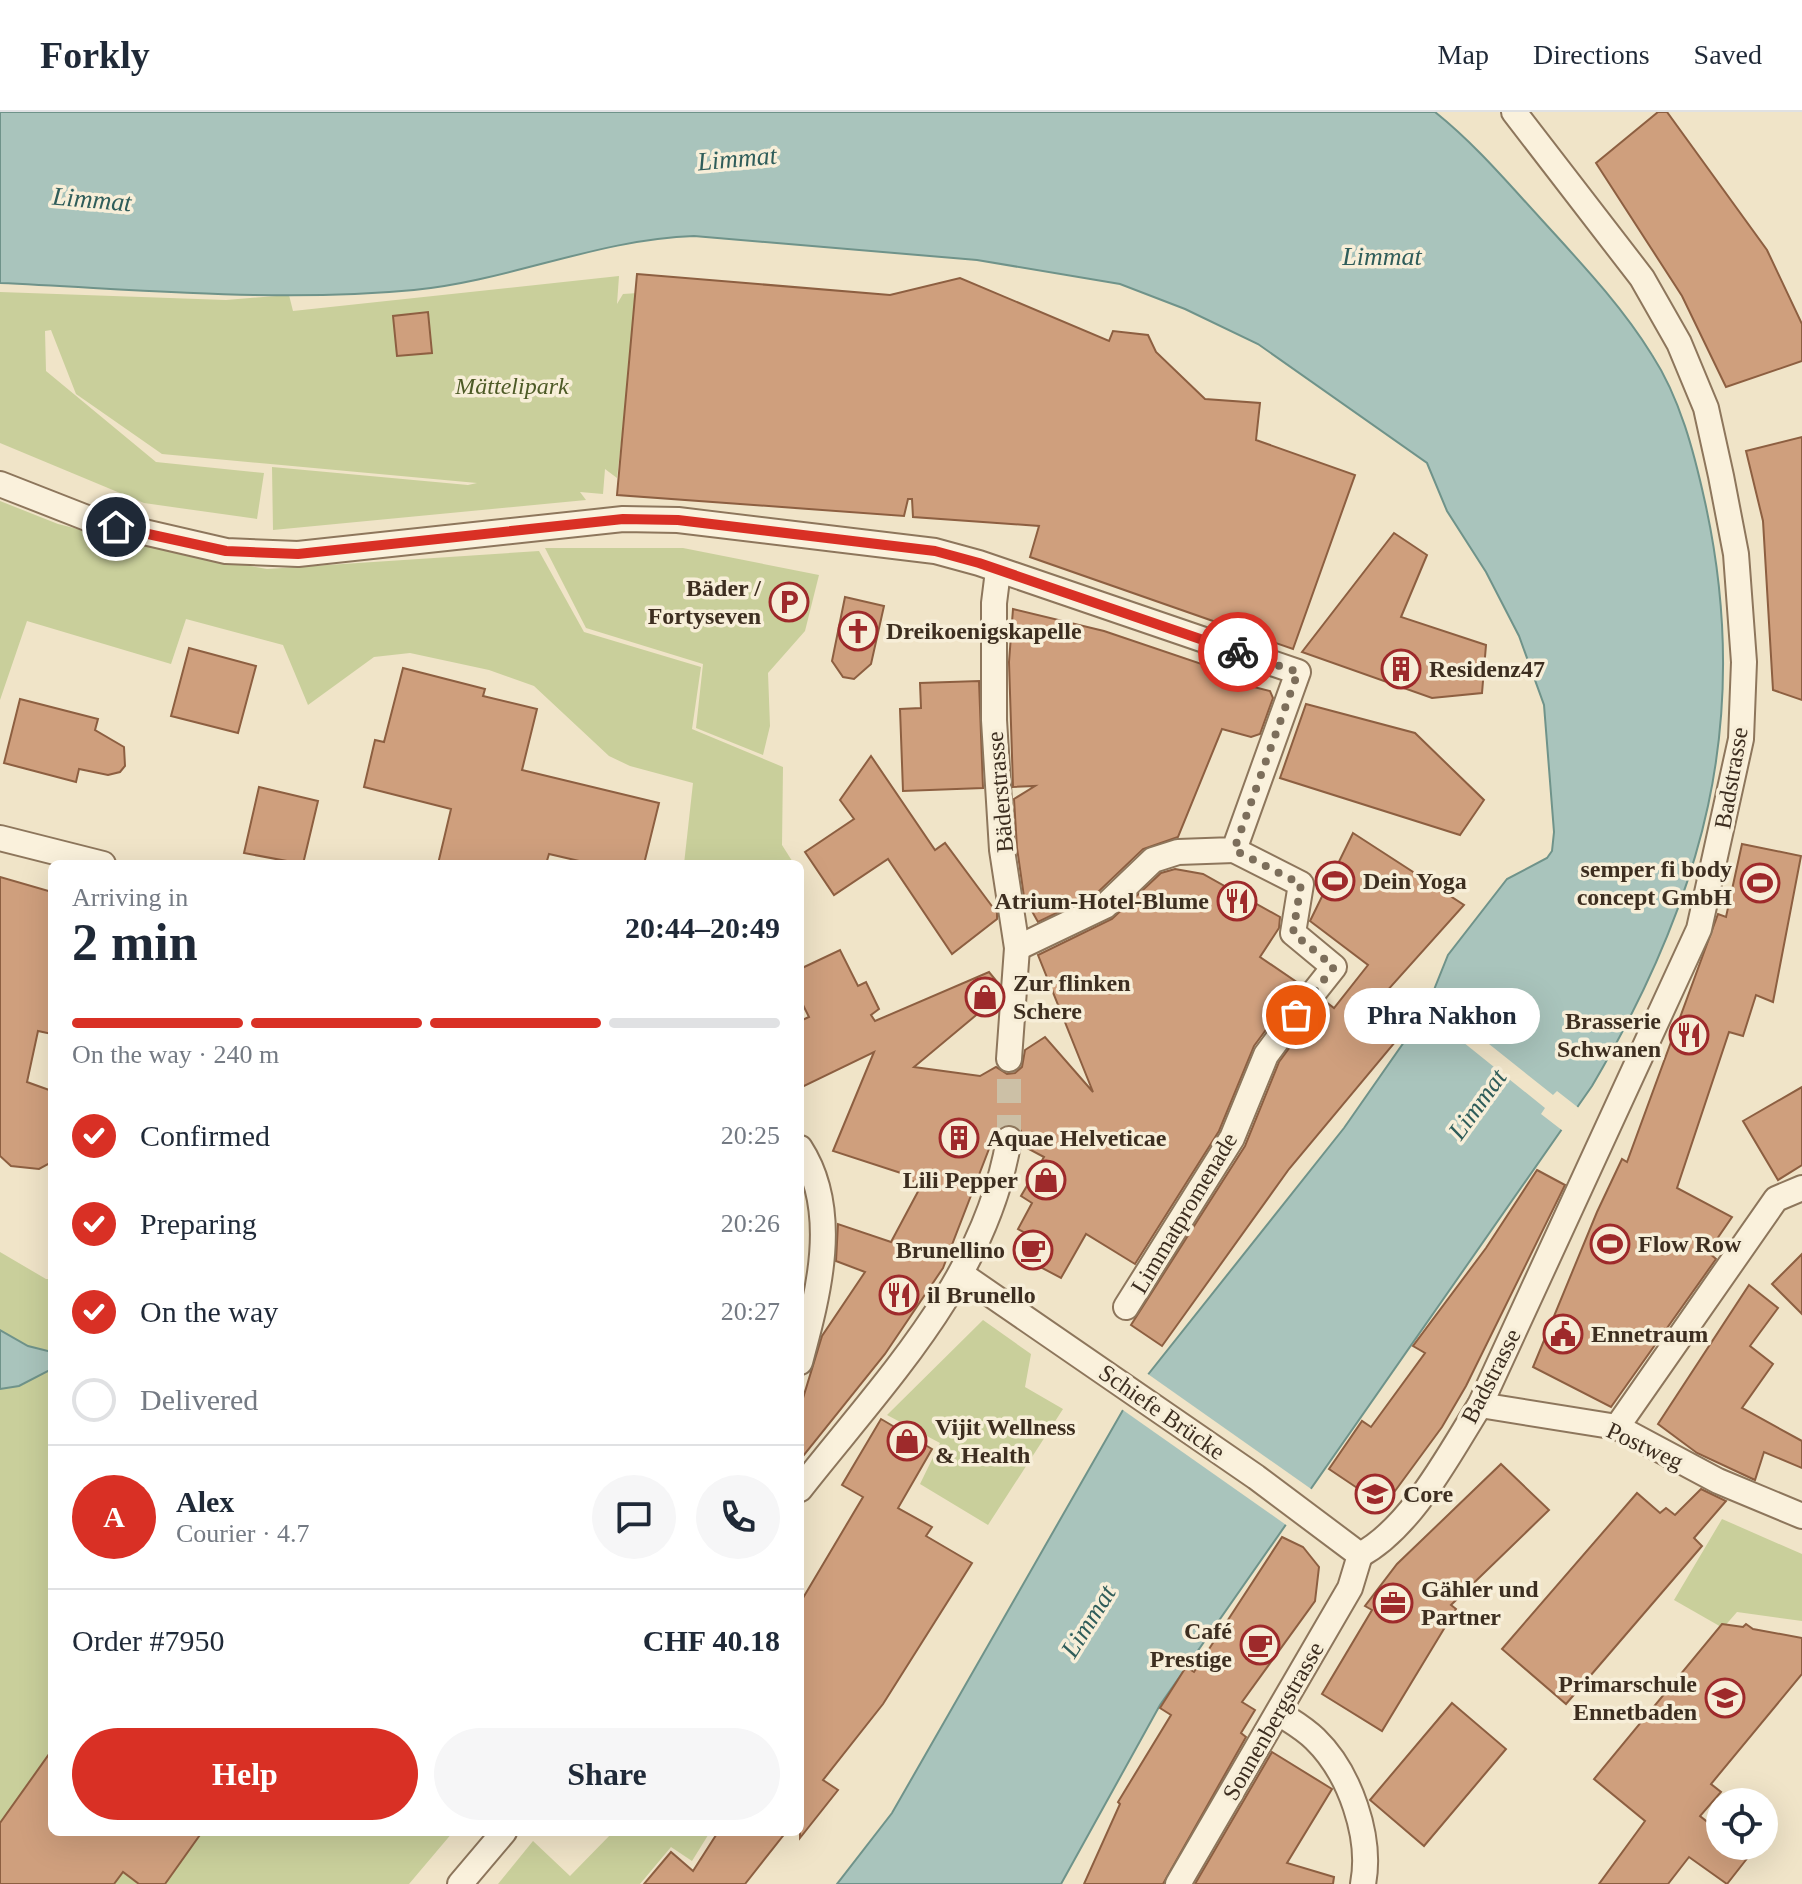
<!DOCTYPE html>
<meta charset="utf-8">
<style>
body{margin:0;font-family:Georgia,serif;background:#f6f6f7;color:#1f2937;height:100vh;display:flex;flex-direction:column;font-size:30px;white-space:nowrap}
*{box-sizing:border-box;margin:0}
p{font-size:26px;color:#747a83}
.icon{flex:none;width:44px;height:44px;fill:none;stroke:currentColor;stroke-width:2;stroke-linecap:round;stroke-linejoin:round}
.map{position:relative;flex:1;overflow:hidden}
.details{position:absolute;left:48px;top:748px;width:756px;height:976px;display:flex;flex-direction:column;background:#fff;border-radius:12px;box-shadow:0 8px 32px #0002}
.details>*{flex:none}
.tools{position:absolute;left:1706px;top:1676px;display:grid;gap:16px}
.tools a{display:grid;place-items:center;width:72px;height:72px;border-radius:50%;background:#fff;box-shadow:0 8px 32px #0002;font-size:40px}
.pin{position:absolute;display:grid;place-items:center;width:68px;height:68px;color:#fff;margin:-34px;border:4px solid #fff;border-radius:50%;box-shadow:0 2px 8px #0007}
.courier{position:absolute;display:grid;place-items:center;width:80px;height:80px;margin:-40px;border:6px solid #d93025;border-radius:50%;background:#fff;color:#222;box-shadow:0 2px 10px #0007}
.bubble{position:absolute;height:56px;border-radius:28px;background:#fff;box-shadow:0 8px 32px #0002;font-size:26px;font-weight:800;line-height:56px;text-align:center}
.headline em{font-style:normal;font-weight:800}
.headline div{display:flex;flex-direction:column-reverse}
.headline{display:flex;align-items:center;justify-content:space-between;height:136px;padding:0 24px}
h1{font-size:52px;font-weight:800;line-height:60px}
.bar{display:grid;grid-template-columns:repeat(4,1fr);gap:12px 8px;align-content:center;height:96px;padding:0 24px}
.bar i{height:10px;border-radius:6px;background:#e0e1e3}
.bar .active{background:#d93025}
.bar p{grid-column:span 4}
.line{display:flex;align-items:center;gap:20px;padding:0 24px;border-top:2px solid #e0e1e3}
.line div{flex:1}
.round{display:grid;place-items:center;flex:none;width:84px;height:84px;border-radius:42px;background:#f6f6f7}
ol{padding:0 24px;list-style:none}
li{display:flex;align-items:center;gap:24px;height:88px}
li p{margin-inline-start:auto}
li .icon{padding:8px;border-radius:50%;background:#d93025;color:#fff;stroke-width:4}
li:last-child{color:#747a83}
li i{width:44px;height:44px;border:4px solid #e0e1e3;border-radius:50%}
.primary-button{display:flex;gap:16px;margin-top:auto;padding:16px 24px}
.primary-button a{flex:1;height:92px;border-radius:48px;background:#d93025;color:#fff;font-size:32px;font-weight:800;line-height:92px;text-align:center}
.primary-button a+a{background:#f6f6f7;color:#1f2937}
header{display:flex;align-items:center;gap:48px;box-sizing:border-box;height:112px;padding:0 40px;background:#fff;border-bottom:2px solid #e0e1e3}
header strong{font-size:38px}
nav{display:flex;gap:44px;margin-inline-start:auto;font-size:28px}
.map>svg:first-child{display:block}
.green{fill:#c9cf9b}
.water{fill:#a9c4bc;stroke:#6f938a;stroke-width:2}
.pier{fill:#f0e4c8}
.building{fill:#cf9f7d;stroke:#8d5f41;stroke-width:2}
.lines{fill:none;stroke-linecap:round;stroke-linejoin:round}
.street-tunnel{stroke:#ccc0a6;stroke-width:24;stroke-dasharray:24 12;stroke-linecap:butt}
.street-casing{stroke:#8d765c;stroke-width:28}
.street{stroke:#faf1dc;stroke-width:24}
.done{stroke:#7c6e5b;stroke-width:8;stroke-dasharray:0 14.4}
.route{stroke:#d93025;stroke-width:10}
.labels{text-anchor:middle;stroke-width:7;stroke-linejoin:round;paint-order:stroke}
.park-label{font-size:24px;font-style:italic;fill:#4d5a26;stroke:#f7eed8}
.poi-label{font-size:24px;font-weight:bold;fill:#3d2e20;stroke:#f7eed8;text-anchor:start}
.street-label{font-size:24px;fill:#3d2e20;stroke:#f7eed8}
.water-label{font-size:26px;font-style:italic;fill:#2f5d5a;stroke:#f7eed8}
</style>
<header>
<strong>Forkly</strong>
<nav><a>Map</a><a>Directions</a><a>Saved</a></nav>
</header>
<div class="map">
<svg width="1802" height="1772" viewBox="0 0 1802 1772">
<rect width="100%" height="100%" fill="#f0e4c8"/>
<g class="green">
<path d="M619 164 617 192 623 182 638 181 617 366 605 357 603 382 580 380 586 388 273 418 272 355 468 373 477 371 162 342 76 282 51 218 45 219 46 259 156 350 264 361 257 407 144 391 0 331V180L226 188 289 183 293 199Z"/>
<path d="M0 389 58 412 166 439 267 457 539 439 584 520 701 555 692 617 783 655 782 733 794 752H684L693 671 630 654 609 644 534 574 489 558 410 541 374 545 308 593 283 533 186 507 171 552 27 509 0 588Z"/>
<path d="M545 436H683L819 463 805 519 768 561 770 614 763 643 696 616 703 552 586 516Z"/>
<path d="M0 1140 46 1167H52V1720H453L409 1772H0Z"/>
<path d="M983 1208 1031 1242 1025 1275 1063 1297 988 1413 920 1372 940 1331 887 1303Z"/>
<path d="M1722 1407 1802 1442V1509L1737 1500 1723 1516 1674 1488Z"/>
<path d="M613 1720H710L692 1749 671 1735 640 1772H498L533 1729 570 1764Z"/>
</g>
<g class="water">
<path d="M0 0H1435C1475 32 1507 70 1541 107 1580 150 1621 193 1652 243 1680 286 1694 340 1705 390 1753 608 1703 786 1592 974L1160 1593 1061 1772H837L892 1701 1131 1284 1344 1016 1425 900 1448 843 1507 767 1547 746 1552 739 1554 720 1544 593 1519 524 1486 460 1447 399 1427 351 1258 232 1185 197 1120 172 977 148 694 124C599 127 508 169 414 178 277 191 137 177 0 171Z"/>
<path d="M0 1218 28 1234 52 1240V1257L19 1274 0 1277Z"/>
</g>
<g class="pier">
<path d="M1425 881 1553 983 1557 979 1580 997 1563 1019 1541 1002 1545 996 1422 897Z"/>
<path d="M1145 1260 1314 1379 1289 1415 1120 1296Z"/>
</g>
<g class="building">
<path d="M1658 0H1667L1767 138 1802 212V249L1726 275 1682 184 1596 51Z"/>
<path d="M637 162 890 183 960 166 1109 229 1113 219 1148 223 1156 240 1205 287 1260 291 1256 328 1355 363 1293 537 1030 445 1039 414 913 405 912 387H908L904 404 617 383Z"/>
<path d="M428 200 432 241 397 244 393 204Z"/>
<path d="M1802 325V588L1773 578 1763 409 1746 339Z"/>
<path d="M1394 421 1427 443 1401 505 1486 533 1482 581 1432 586 1302 540Z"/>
<path d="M845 485 884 494 871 552 854 567 843 565 832 549Z"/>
<path d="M1013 497 1104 519 1252 569 1250 574 1270 579 1273 586 1260 622 1251 625 1222 617 1178 725 1143 737 1096 782 1038 810 1024 785 1017 736 1014 687 1035 674 1013 675 1009 550Z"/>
<path d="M189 536 256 554 238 621 171 604Z"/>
<path d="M403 556 485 577 483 584 537 597 522 658 659 691 644 752H592L549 742 546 752H438L451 697 364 675 375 628 384 630Z"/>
<path d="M979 569 983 676 903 679 900 597 921 596 920 571Z"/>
<path d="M20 587 98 607 95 618 124 635 125 654 120 660 108 663 79 657 76 670 4 651Z"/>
<path d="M1306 592 1415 621 1484 688 1460 723 1280 666Z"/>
<path d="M871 644 935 738 945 731 997 801V807L952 842 888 747 834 783 805 740 854 707 840 688Z"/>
<path d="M259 675 318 689 303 752 244 741Z"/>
<path d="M1353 721 1464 793 1385 881 1416 905 1289 1057 1162 1234 1131 1213 1245 1034 1279 950 1295 928 1297 918 1308 912 1326 890 1334 896 1368 853 1310 809Z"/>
<path d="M1742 732 1801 744 1773 890 1756 883 1743 924 1729 920 1677 1076 1732 1105 1708 1140 1716 1147 1611 1295 1533 1255 1597 1100 1622 1047 1627 1050 1718 802 1726 805Z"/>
<path d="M1175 757 1203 762 1280 805 1279 816 1260 845 1301 873 1284 894 1282 905 1271 911 1254 934 1219 1019 1135 1152 1086 1122 1061 1166 1016 1142 1027 1122 1018 1117 1032 1091 1021 1084 1044 1045 1023 1034 1024 1024 1019 1016 1004 1013 994 1024 943 1156 885 1242 800 1348V1296L822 1224 865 1160 836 1149 838 1112 891 1130 922 1072 909 1068 910 1064 833 1039 874 940 800 976V909L809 905 800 887V857L840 838 858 874 866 870 879 897 871 903 875 909 989 860 999 872V884L914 955 980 964 996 955 1007 962 1015 961 1022 955 1025 938 1045 925 1093 980 1038 843 1112 807 1161 761Z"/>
<path d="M0 765 52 780V922L38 919 27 970 52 979V1050L39 1057 11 1054 0 1044Z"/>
<path d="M1802 975V1053L1778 1068 1743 1009Z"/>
<path d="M1537 1058 1565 1073 1466 1274 1442 1315 1384 1394 1329 1357 1362 1309 1371 1315 1425 1241 1413 1234 1486 1136Z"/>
<path d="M1802 1142V1202L1772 1172Z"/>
<path d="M1749 1173 1778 1196 1750 1234 1773 1252 1742 1296 1802 1329V1356L1764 1340 1755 1368 1697 1341 1658 1312Z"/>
<path d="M881 1307 932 1337 898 1396 932 1415 926 1424 972 1451 883 1592 823 1668 838 1678 800 1726V1491L863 1385 842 1373Z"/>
<path d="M1501 1352 1549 1398 1451 1493 1456 1497 1382 1619 1322 1582 1372 1498 1365 1494 1397 1452Z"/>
<path d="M1701 1377 1726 1389 1694 1426 1702 1434 1566 1592 1502 1537 1637 1381 1660 1401 1666 1396 1675 1403Z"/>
<path d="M1282 1425 1303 1435 1319 1455 1315 1489 1242 1590 1255 1598 1241 1621 1246 1625 1163 1772H1084L1120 1692 1118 1690 1171 1603 1160 1596 1186 1555 1194 1560Z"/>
<path d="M1722 1512 1743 1515 1746 1512 1753 1517 1802 1526V1562L1711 1672 1721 1680 1700 1704 1720 1720V1734H1737L1749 1744 1727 1772 1689 1745 1668 1772H1599L1645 1709 1594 1667Z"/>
<path d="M1452 1591 1506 1637 1424 1734 1370 1688Z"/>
<path d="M52 1638V1720H202L165 1772H139L123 1760 114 1772H0V1711Z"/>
<path d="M1272 1640 1332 1677 1287 1751 1334 1765 1333 1772H1195Z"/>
<path d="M718 1720H786L745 1772H644L671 1740 693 1759Z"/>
</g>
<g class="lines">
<path class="street-tunnel" d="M1009 1027V947"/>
<defs>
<g id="street">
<path d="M0 372 92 408 226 439 298 442 623 407 678 408 935 439 979 451 1298 560 1234 738 1178 740 1153 748 1105 794 1017 836"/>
<path d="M998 459 994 491V608L1002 738 1017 836 1009 947"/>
<path d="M0 726 103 752"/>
<path d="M1234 738 1301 772 1293 821 1334 855 1296 903"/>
<path d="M800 1036C841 1099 818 1183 800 1250"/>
<path d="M961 1162 1256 1365 1360 1443"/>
<path d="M1126 1195 1232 1026 1266 943 1283 920"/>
<path d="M1480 1293 1617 1315 1718 1369 1802 1404"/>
<path d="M1617 1315 1776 1087 1802 1076"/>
<path d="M800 1377C884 1270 986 1167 1009 1027"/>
<path d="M1360 1443C1412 1415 1449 1342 1480 1293L1699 817 1741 627 1744 550 1736 442 1721 364 1706 296 1679 231 1642 166 1514 0"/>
<path d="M1279 1601C1291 1609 1304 1616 1315 1627 1350 1661 1372 1725 1363 1772"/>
<path d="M460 1772 504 1720"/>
<path d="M1178 1772 1350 1476 1360 1443"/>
</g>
</defs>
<use href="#street" class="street-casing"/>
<use href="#street" class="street"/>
</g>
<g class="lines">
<path class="done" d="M1238 540 1298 560 1234 738 1301 772 1293 821 1334 855 1296 903"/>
<path class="route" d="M116 415 226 439 298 442 623 407 678 408 935 439 979 451 1238 540"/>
</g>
<defs>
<symbol id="parking-ring" viewBox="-11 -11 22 22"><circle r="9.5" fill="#f7eed8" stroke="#9e2a2b" stroke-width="1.5"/><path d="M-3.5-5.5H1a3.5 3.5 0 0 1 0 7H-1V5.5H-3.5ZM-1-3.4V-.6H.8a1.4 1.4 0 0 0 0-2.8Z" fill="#9e2a2b"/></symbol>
<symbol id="church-ring" viewBox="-11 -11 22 22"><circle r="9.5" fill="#f7eed8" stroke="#9e2a2b" stroke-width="1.5"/><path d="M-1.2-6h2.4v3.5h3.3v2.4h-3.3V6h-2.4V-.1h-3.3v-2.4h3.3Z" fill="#9e2a2b"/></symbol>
<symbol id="building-ring" viewBox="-11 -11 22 22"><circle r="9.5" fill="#f7eed8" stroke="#9e2a2b" stroke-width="1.5"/><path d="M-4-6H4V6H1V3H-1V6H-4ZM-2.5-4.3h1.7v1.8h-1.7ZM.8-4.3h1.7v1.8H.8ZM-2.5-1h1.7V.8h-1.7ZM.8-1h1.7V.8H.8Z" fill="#9e2a2b"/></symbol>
<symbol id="stadium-ring" viewBox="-11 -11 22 22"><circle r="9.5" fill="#f7eed8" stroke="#9e2a2b" stroke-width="1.5"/><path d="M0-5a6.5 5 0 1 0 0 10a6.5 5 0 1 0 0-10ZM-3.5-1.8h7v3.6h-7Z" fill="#9e2a2b"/></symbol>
<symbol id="restaurant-ring" viewBox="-11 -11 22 22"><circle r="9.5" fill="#f7eed8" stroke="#9e2a2b" stroke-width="1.5"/><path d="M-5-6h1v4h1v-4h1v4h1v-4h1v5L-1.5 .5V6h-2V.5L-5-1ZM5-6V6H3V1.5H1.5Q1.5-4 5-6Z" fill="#9e2a2b"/></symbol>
<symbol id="shop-ring" viewBox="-11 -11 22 22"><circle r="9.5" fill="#f7eed8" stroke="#9e2a2b" stroke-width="1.5"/><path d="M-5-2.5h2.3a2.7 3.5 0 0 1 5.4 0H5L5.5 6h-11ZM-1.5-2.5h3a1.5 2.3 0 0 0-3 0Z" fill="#9e2a2b"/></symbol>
<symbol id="cafe-ring" viewBox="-11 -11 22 22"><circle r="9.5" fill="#f7eed8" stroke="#9e2a2b" stroke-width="1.5"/><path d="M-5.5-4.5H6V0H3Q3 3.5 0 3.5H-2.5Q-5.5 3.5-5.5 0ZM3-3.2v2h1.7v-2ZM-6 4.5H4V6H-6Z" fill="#9e2a2b"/></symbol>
<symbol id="civic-ring" viewBox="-11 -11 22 22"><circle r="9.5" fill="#f7eed8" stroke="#9e2a2b" stroke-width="1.5"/><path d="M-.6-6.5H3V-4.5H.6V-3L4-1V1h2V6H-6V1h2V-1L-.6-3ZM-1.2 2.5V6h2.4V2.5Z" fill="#9e2a2b"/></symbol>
<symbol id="school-ring" viewBox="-11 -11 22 22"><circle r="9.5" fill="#f7eed8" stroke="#9e2a2b" stroke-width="1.5"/><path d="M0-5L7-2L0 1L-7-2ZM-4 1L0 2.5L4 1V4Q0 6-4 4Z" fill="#9e2a2b"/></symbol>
<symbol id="office-ring" viewBox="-11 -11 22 22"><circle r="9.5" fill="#f7eed8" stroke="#9e2a2b" stroke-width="1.5"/><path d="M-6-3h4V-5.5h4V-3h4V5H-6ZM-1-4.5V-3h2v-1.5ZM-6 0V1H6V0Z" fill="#9e2a2b"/></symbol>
</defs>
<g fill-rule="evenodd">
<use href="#parking-ring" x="767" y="468" width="44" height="44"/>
<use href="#church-ring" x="836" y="497" width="44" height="44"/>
<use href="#building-ring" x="1379" y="535" width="44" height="44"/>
<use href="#stadium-ring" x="1313" y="747" width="44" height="44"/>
<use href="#stadium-ring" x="1738" y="749" width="44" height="44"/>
<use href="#restaurant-ring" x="1215" y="767" width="44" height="44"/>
<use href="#shop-ring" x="963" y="863" width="44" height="44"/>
<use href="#restaurant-ring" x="1667" y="901" width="44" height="44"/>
<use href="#building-ring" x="937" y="1004" width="44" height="44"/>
<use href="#shop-ring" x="1024" y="1046" width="44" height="44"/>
<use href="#stadium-ring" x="1588" y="1110" width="44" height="44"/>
<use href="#cafe-ring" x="1011" y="1116" width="44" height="44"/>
<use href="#restaurant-ring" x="877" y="1161" width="44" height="44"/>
<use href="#civic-ring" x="1541" y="1200" width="44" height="44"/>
<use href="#shop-ring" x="885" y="1307" width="44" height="44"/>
<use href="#school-ring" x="1353" y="1360" width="44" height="44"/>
<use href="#office-ring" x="1371" y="1469" width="44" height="44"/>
<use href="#cafe-ring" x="1238" y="1511" width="44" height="44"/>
<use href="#school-ring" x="1703" y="1564" width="44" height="44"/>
</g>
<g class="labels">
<g class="park-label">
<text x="512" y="282">Mättelipark</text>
</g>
<g class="poi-label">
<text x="761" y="484" text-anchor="end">Bäder /<tspan x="761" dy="28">Fortyseven</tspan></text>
<text x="886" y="527">Dreikoenigskapelle</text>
<text x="1429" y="565">Residenz47</text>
<text x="1732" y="765" text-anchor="end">semper fi body<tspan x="1732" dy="28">concept GmbH</tspan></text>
<text x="1363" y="777">Dein Yoga</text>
<text x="1209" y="797" text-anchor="end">Atrium-Hotel-Blume</text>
<text x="1013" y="879">Zur flinken<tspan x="1013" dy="28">Schere</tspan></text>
<text x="1661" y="917" text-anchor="end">Brasserie<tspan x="1661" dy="28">Schwanen</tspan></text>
<text x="987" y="1034">Aquae Helveticae</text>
<text x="1018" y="1076" text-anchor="end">Lili Pepper</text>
<text x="1638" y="1140">Flow Row</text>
<text x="1005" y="1146" text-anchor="end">Brunellino</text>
<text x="927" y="1191">il Brunello</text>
<text x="1591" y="1230">Ennetraum</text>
<text x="935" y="1323">Vijit Wellness<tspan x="935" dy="28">&amp; Health</tspan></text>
<text x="1403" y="1390">Core</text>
<text x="1421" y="1485">Gähler und<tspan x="1421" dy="28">Partner</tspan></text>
<text x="1232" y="1527" text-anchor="end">Café<tspan x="1232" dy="28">Prestige</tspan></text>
<text x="1697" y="1580" text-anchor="end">Primarschule<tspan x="1697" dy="28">Ennetbaden</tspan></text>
</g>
<g class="street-label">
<text transform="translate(1731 666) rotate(-80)" y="8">Badstrasse</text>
<text transform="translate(1000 680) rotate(-95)" y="8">Bäderstrasse</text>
<text transform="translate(1184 1101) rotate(-59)" y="8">Limmatpromenade</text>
<text transform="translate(1491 1264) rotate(-63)" y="8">Badstrasse</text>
<text transform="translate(1162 1300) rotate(35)" y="8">Schiefe Brücke</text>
<text transform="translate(1645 1334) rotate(25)" y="8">Postweg</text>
<text transform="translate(1273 1609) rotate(-60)" y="8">Sonnenbergstrasse</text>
</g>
<g class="water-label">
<text transform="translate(737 46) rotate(-5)" y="9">Limmat</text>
<text transform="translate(92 87) rotate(5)" y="9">Limmat</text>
<text x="1382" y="153">Limmat</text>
<text transform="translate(1477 992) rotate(-54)" y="9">Limmat</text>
<text transform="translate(1088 1509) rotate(-58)" y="9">Limmat</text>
</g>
</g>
</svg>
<div class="tools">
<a><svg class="icon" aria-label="locate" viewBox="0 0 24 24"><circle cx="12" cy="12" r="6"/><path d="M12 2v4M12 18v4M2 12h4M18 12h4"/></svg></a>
</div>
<div class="pin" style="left:1296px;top:903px;background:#ea580c"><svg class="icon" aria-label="bag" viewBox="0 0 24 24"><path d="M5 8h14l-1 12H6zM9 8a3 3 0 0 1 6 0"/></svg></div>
<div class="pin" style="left:116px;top:415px;background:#1f2937"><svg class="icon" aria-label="home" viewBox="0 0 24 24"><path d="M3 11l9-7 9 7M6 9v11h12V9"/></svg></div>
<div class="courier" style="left:1238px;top:540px"><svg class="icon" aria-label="bike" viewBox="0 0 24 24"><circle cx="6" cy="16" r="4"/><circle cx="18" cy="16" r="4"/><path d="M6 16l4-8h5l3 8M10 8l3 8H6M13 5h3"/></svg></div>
<div class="bubble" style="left:1344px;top:876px;width:196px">Phra Nakhon</div>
<section class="details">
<div class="headline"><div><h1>2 min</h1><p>Arriving in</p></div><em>20:44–20:49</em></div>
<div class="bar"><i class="active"></i><i class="active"></i><i class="active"></i><i></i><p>On the way · 240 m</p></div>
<ol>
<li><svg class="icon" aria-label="check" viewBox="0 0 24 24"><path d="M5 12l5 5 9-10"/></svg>Confirmed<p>20:25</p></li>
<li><svg class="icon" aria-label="check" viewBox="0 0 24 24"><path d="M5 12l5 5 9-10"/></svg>Preparing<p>20:26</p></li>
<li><svg class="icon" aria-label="check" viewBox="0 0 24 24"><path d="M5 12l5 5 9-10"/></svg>On the way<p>20:27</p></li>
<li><i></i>Delivered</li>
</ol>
<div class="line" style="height:144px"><b class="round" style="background:#d93025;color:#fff">A</b><div><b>Alex</b><p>Courier · 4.7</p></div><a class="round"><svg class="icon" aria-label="chat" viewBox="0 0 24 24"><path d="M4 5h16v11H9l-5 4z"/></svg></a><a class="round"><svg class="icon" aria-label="phone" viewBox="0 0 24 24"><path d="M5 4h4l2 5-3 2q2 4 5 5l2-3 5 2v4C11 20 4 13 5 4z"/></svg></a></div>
<div class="line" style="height:104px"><div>Order #7950</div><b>CHF 40.18</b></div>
<div class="primary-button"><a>Help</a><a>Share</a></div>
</section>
</div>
